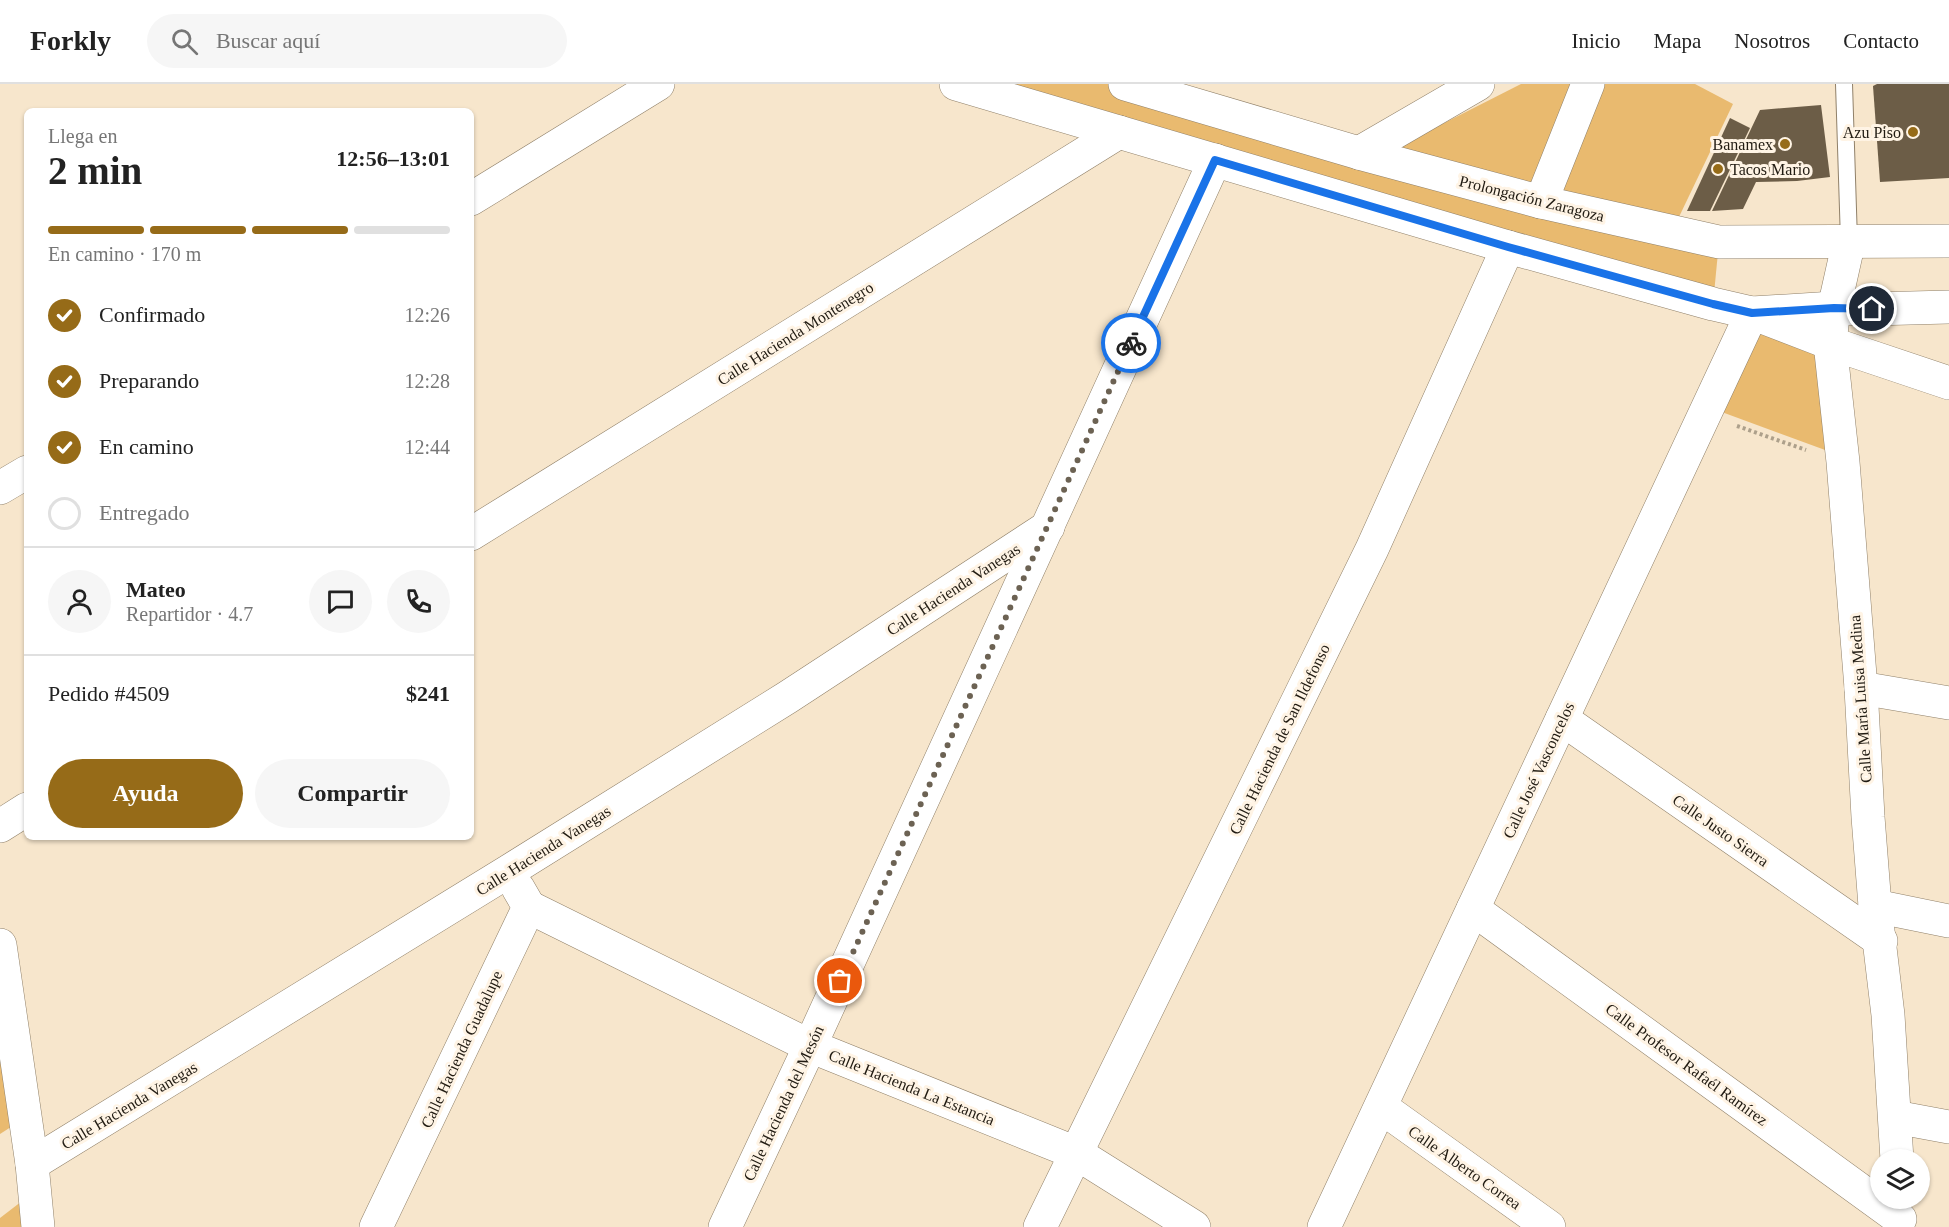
<!DOCTYPE html>
<html lang="es">
<meta charset="utf-8">
<style>
body{margin:0;font-family:Georgia,serif;background:#f6f6f6;color:#222;height:100vh;display:flex;flex-direction:column;font-size:22px;white-space:nowrap}
*{box-sizing:border-box;margin:0}
p{font-size:20px;color:#767676}
.icon{flex:none;width:33px;height:33px;fill:none;stroke:currentColor;stroke-width:2;stroke-linecap:round;stroke-linejoin:round}
.map{position:relative;flex:1;overflow:hidden}
.side{position:absolute;left:24px;top:24px;width:450px;height:732px;display:flex;flex-direction:column;background:#fff;border-radius:9px;box-shadow:0 2px 4px #0004}
.side>*{flex:none}
.fabs{position:absolute;left:1870px;top:1065px;display:grid;gap:12px}
.fabs a{display:grid;place-items:center;width:60px;height:60px;border-radius:50%;background:#fff;box-shadow:0 2px 4px #0004;font-size:30px}
.pin{position:absolute;display:grid;place-items:center;width:51px;height:51px;color:#fff;margin:-26px;border:3px solid #fff;border-radius:50%;box-shadow:0 2px 6px #0007}
.courier{position:absolute;display:grid;place-items:center;width:60px;height:60px;margin:-30px;border:4px solid #1a73e8;border-radius:50%;background:#fff;color:#222;box-shadow:0 2px 8px #0007}
.head em{font-style:normal;font-weight:600}
.head div{display:flex;flex-direction:column-reverse}
.head{display:flex;align-items:center;justify-content:space-between;height:102px;padding:0 24px}
h1{font-size:39px;font-weight:600;line-height:45px}
.bar{display:grid;grid-template-columns:repeat(4,1fr);gap:9px 6px;align-content:center;height:72px;padding:0 24px}
.bar i{height:8px;border-radius:4px;background:#e0e0e0}
.bar .current{background:#966b18}
.bar p{grid-column:span 4}
.line{display:flex;align-items:center;gap:15px;padding:0 24px;border-top:2px solid #e0e0e0}
.line div{flex:1}
.round{display:grid;place-items:center;flex:none;width:63px;height:63px;border-radius:32px;background:#f6f6f6}
ol{padding:0 24px;list-style:none}
li{display:flex;align-items:center;gap:18px;height:66px}
li p{margin-inline-start:auto}
li .icon{padding:6px;border-radius:50%;background:#966b18;color:#fff;stroke-width:4}
li:last-child{color:#767676}
li i{width:33px;height:33px;border:3px solid #e0e0e0;border-radius:50%}
.cta{display:flex;gap:12px;margin-top:auto;padding:12px 24px}
.cta a{flex:1;height:69px;border-radius:36px;background:#966b18;color:#fff;font-size:24px;font-weight:600;line-height:69px;text-align:center}
.cta a+a{background:#f6f6f6;color:#222}
header{display:flex;align-items:center;gap:36px;box-sizing:border-box;height:84px;padding:0 30px;background:#fff;border-bottom:2px solid #e0e0e0}
header strong{font-size:28px}
nav{display:flex;gap:33px;margin-inline-start:auto;font-size:21px}
.search{width:420px;height:54px;background:#f6f6f6;display:flex;align-items:center;gap:15px;box-sizing:border-box;padding:0 21px;border-radius:33px;color:#767676;font-size:22px}
.map>svg:first-child{display:block}
.green{fill:#e9ba6f}
.building{fill:#6c5d47}
.lines{fill:none;stroke-linecap:round;stroke-linejoin:round}
.service-casing{stroke:#908069;stroke-width:18}
.minor-casing{stroke:#908069;stroke-width:34}
.secondary-casing{stroke:#908069;stroke-width:34}
.path{stroke:#ada08b;stroke-width:4;stroke-dasharray:3 3;stroke-linecap:butt}
.service{stroke:#fff;stroke-width:16}
.minor{stroke:#fff;stroke-width:33}
.secondary{stroke:#fff;stroke-width:33}
.done{stroke:#6c6253;stroke-width:6;stroke-dasharray:0 10.8}
.route{stroke:#1a73e8;stroke-width:8}
.poi-dot{fill:#966b18;stroke:#fff4e5;stroke-width:2}
.labels{text-anchor:middle;stroke-width:6;stroke-linejoin:round;paint-order:stroke}
.poi-label{font-size:16px;fill:#211b12;stroke:#fff4e5;text-anchor:end}
.street-label{font-size:16px;fill:#211b12;stroke:#fff4e5}
</style>
<header>
<strong>Forkly</strong>
<div class="search"><svg class="icon" aria-label="search" viewBox="0 0 24 24"><circle cx="10" cy="10" r="6"/><path d="M15 15l6 6"/></svg>Buscar aquí</div>
<nav><a>Inicio</a><a>Mapa</a><a>Nosotros</a><a>Contacto</a></nav>
</header>
<div class="map">
<svg width="1949" height="1143" viewBox="0 0 1949 1143">
<rect width="100%" height="100%" fill="#f7e6cc"/>
<g class="green">
<path d="M956 0H1125L1719 158 1713 220Z"/>
<path d="M1521 0H1573L1534 105 1391 66Z"/>
<path d="M1602 0H1695L1733 20 1678 135 1560 108Z"/>
<path d="M1757 243 1821 264 1836 370 1719 327Z"/>
<path d="M0 943 14 1041 0 1050Z"/>
<path d="M26 1114 29 1143H0V1134Z"/>
</g>
<g class="building">
<path d="M1877 0H1949V94L1880 98 1873 2Z"/>
<path d="M1821 21 1830 93 1797 97 1756 98 1743 125 1712 127 1760 26Z"/>
<path d="M1730 34 1750 44 1710 127H1687Z"/>
</g>
<g class="lines">
<defs>
<path id="service" d="M1844 0 1849 157"/>
<g id="minor">
<path d="M1359 69 1478 0"/>
<path d="M471 115 658 0"/>
<path d="M1541 118 1588 0"/>
<path d="M1849 157 1834 224 1830 259 1843 378 1861 604 1868 733 1875 822 1888 931 1897 1076"/>
<path d="M0 404 27 388"/>
<path d="M471 450 1119 48"/>
<path d="M1861 604 1949 619"/>
<path d="M1562 635 1881 857"/>
<path d="M0 742 27 725"/>
<path d="M1875 822 1949 837"/>
<path d="M529 823 810 962 1076 1069 1194 1143"/>
<path d="M1473 825 1900 1135"/>
<path d="M1381 1023 1549 1143"/>
<path d="M1895 1033 1949 1043"/>
<path d="M32 1080 509 787 788 613 1048 443"/>
<path d="M376 1143 529 823 518 804"/>
<path d="M725 1143 810 962 1215 76"/>
<path d="M1040 1143 1372 465 1508 163"/>
<path d="M1324 1143 1752 229 1830 259 1949 299"/>
</g>
<g id="secondary">
<path d="M956 0 1508 163 1713 220 1752 229 1834 224 1872 225 1949 223"/>
<path d="M1125 0 1359 69 1541 118 1719 158 1949 157"/>
<path d="M0 861 32 1080 38 1143"/>
</g>
</defs>
<use href="#service" class="service-casing"/>
<use href="#minor" class="minor-casing"/>
<use href="#secondary" class="secondary-casing"/>
<path class="path" d="M1737 342 1806 366"/>
<use href="#service" class="service"/>
<use href="#minor" class="minor"/>
<use href="#secondary" class="secondary"/>
</g>
<g class="lines">
<path class="done" d="M840 897 1131 259"/>
<path class="route" d="M1131 259 1215 76 1508 163 1713 220 1752 229 1834 224 1872 225"/>
</g>
<g class="poi-dot">
<circle cx="1913" cy="48" r="6"/>
<circle cx="1785" cy="60" r="6"/>
<circle cx="1718" cy="85" r="6"/>
</g>
<g class="labels">
<g class="poi-label">
<text x="1901" y="54">Azu Piso</text>
<text x="1773" y="66">Banamex</text>
<text x="1730" y="91" text-anchor="start">Tacos Mario</text>
</g>
<g class="street-label">
<text transform="translate(1532 114) rotate(14)" y="6">Prolongación Zaragoza</text>
<text transform="translate(795 249) rotate(-32)" y="6">Calle Hacienda Montenegro</text>
<text transform="translate(953 505) rotate(-33)" y="6">Calle Hacienda Vanegas</text>
<text transform="translate(1860 615) rotate(-94)" y="6">Calle María Luisa Medina</text>
<text transform="translate(1279 655) rotate(-64)" y="6">Calle Hacienda de San Ildefonso</text>
<text transform="translate(1538 686) rotate(-65)" y="6">Calle José Vasconcelos</text>
<text transform="translate(1721 746) rotate(35)" y="6">Calle Justo Sierra</text>
<text transform="translate(543 766) rotate(-32)" y="6">Calle Hacienda Vanegas</text>
<text transform="translate(461 965) rotate(-65)" y="6">Calle Hacienda Guadalupe</text>
<text transform="translate(1687 980) rotate(36)" y="6">Calle Profesor Rafaél Ramírez</text>
<text transform="translate(912 1003) rotate(22)" y="6">Calle Hacienda La Estancia</text>
<text transform="translate(783 1019) rotate(-65)" y="6">Calle Hacienda del Mesón</text>
<text transform="translate(129 1021) rotate(-31)" y="6">Calle Hacienda Vanegas</text>
<text transform="translate(1465 1083) rotate(35)" y="6">Calle Alberto Correa</text>
</g>
</g>
</svg>
<div class="fabs">
<a><svg class="icon" aria-label="layers" viewBox="0 0 24 24"><path d="M12 4l9 5-9 5-9-5zM3 14l9 5 9-5"/></svg></a>
</div>
<div class="pin" style="left:840px;top:897px;background:#ea580c"><svg class="icon" aria-label="bag" viewBox="0 0 24 24"><path d="M5 8h14l-1 12H6zM9 8a3 3 0 0 1 6 0"/></svg></div>
<div class="pin" style="left:1872px;top:225px;background:#1f2937"><svg class="icon" aria-label="home" viewBox="0 0 24 24"><path d="M3 11l9-7 9 7M6 9v11h12V9"/></svg></div>
<div class="courier" style="left:1131px;top:259px"><svg class="icon" aria-label="bike" viewBox="0 0 24 24"><circle cx="6" cy="16" r="4"/><circle cx="18" cy="16" r="4"/><path d="M6 16l4-8h5l3 8M10 8l3 8H6M13 5h3"/></svg></div>
<section class="side">
<div class="head"><div><h1>2 min</h1><p>Llega en</p></div><em>12:56–13:01</em></div>
<div class="bar"><i class="current"></i><i class="current"></i><i class="current"></i><i></i><p>En camino · 170 m</p></div>
<ol>
<li><svg class="icon" aria-label="check" viewBox="0 0 24 24"><path d="M5 12l5 5 9-10"/></svg>Confirmado<p>12:26</p></li>
<li><svg class="icon" aria-label="check" viewBox="0 0 24 24"><path d="M5 12l5 5 9-10"/></svg>Preparando<p>12:28</p></li>
<li><svg class="icon" aria-label="check" viewBox="0 0 24 24"><path d="M5 12l5 5 9-10"/></svg>En camino<p>12:44</p></li>
<li><i></i>Entregado</li>
</ol>
<div class="line" style="height:108px"><a class="round"><svg class="icon" aria-label="person" viewBox="0 0 24 24"><circle cx="12" cy="8" r="4"/><path d="M4 21q1-7 8-7t8 7"/></svg></a><div><b>Mateo</b><p>Repartidor · 4.7</p></div><a class="round"><svg class="icon" aria-label="chat" viewBox="0 0 24 24"><path d="M4 5h16v11H9l-5 4z"/></svg></a><a class="round"><svg class="icon" aria-label="phone" viewBox="0 0 24 24"><path d="M5 4h4l2 5-3 2q2 4 5 5l2-3 5 2v4C11 20 4 13 5 4z"/></svg></a></div>
<div class="line" style="height:78px"><div>Pedido #4509</div><b>$241</b></div>
<div class="cta"><a>Ayuda</a><a>Compartir</a></div>
</section>
</div>
